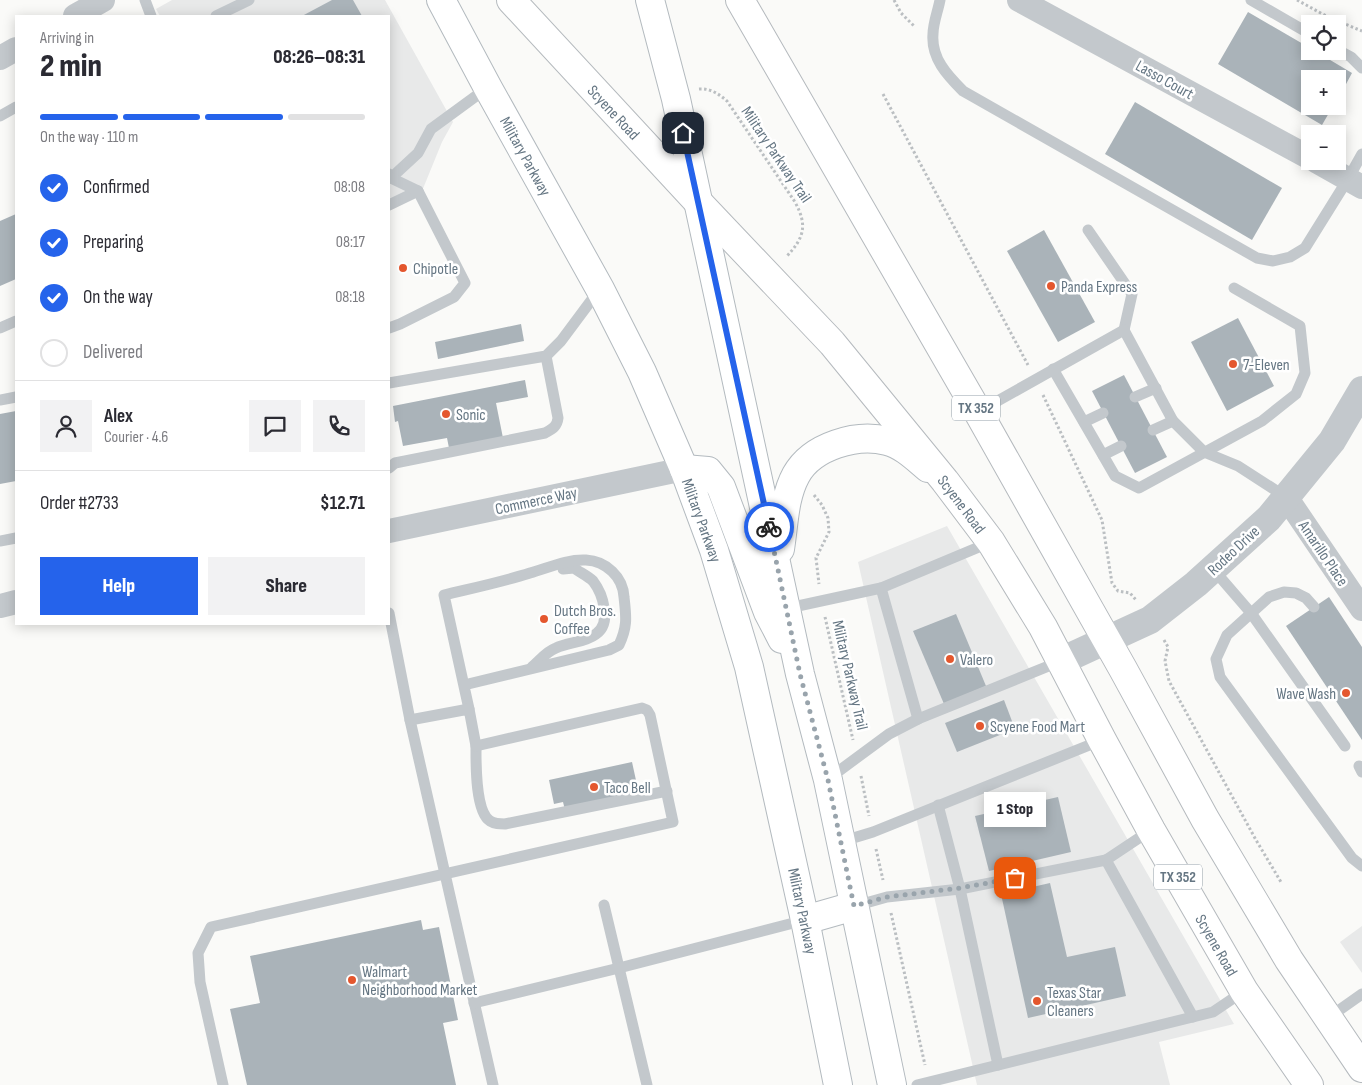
<!DOCTYPE html>
<meta charset="utf-8">
<style>
body{margin:0;font-family:"Sofia Sans Condensed",sans-serif;background:#f2f2f3;color:#2b2b33;height:100vh;display:flex;flex-direction:column;font-size:19px;white-space:nowrap}
*{box-sizing:border-box;margin:0}
p{font-size:16px;color:#7c7c81}
.icon{flex:none;width:28px;height:28px;fill:none;stroke:currentColor;stroke-width:2;stroke-linecap:round;stroke-linejoin:round}
.map{position:relative;flex:1;overflow:hidden}
.details{position:absolute;left:15px;top:15px;width:375px;height:610px;display:flex;flex-direction:column;background:#fff;border-radius:0px;box-shadow:0 2px 12px #0003}
.details>*{flex:none}
.fabs{position:absolute;left:1301px;top:15px;display:grid;gap:10px}
.fabs a{display:grid;place-items:center;width:45px;height:45px;border-radius:0px;background:#fff;box-shadow:0 2px 12px #0003;font-size:25px}
.pin{position:absolute;display:grid;place-items:center;width:42px;height:42px;color:#fff;margin:-21px;border-radius:10px;box-shadow:0 2px 8px #0006}
.courier{position:absolute;display:grid;place-items:center;width:50px;height:50px;margin:-25px;border:4px solid #2563eb;border-radius:50%;background:#fff;color:#222;box-shadow:0 1px 6px #0007}
.bubble{position:absolute;height:35px;border-radius:0px;background:#fff;box-shadow:0 2px 12px #0003;font-size:16px;font-weight:800;line-height:35px;text-align:center}
.summary em{font-style:normal;font-weight:800}
.summary div{display:flex;flex-direction:column-reverse}
.summary{display:flex;align-items:center;justify-content:space-between;height:85px;padding:0 25px}
h1{font-size:32px;font-weight:800;line-height:38px}
.bar{display:grid;grid-template-columns:repeat(4,1fr);gap:8px 5px;align-content:center;height:60px;padding:0 25px}
.bar i{height:6px;border-radius:4px;background:#e1e1e2}
.bar .current{background:#2563eb}
.bar p{grid-column:span 4}
.line{display:flex;align-items:center;gap:12px;padding:0 25px;border-top:1px solid #e1e1e2}
.line div{flex:1}
.round{display:grid;place-items:center;flex:none;width:52px;height:52px;border-radius:0px;background:#f2f2f3}
ol{padding:0 25px;list-style:none}
li{display:flex;align-items:center;gap:15px;height:55px}
li p{margin-inline-start:auto}
li .icon{padding:5px;border-radius:50%;background:#2563eb;color:#fff;stroke-width:4}
li:last-child{color:#7c7c81}
li i{width:28px;height:28px;border:2px solid #e1e1e2;border-radius:50%}
.action{display:flex;gap:10px;margin-top:auto;padding:10px 25px}
.action a{flex:1;height:58px;border-radius:0px;background:#2563eb;color:#fff;font-size:20px;font-weight:800;line-height:58px;text-align:center}
.action a+a{background:#f2f2f3;color:#2b2b33}
.map>svg:first-child{display:block}
.built{fill:#e8e9e9}
.building{fill:#aab3b9}
.lines{fill:none;stroke-linecap:round;stroke-linejoin:round}
.secondary-casing{stroke:#b3babf;stroke-width:30}
.primary-casing{stroke:#b5babe;stroke-width:30}
.path{stroke:#bbbfc2;stroke-width:3;stroke-dasharray:2.5 2.5;stroke-linecap:butt}
.service{stroke:#c3c8cc;stroke-width:11}
.minor{stroke:#c3c8cc;stroke-width:24}
.tertiary{stroke:#c3c8cc;stroke-width:28}
.secondary{stroke:#fff;stroke-width:28}
.primary{stroke:#fff;stroke-width:28}
.done{stroke:#99a4ac;stroke-width:5;stroke-dasharray:0 9}
.route{stroke:#2563eb;stroke-width:6}
.poi-dot{fill:#e4572e;stroke:#fff;stroke-width:2}
.labels{text-anchor:middle;stroke-width:5;stroke-linejoin:round;paint-order:stroke}
.shield{fill:#fff;stroke:#939fa8;stroke-width:1}
.shield-label{font-size:15px;font-weight:bold;fill:#657683}
.street-label{font-size:16px;fill:#657683;stroke:#fff}
.poi-label{font-size:16px;fill:#657683;stroke:#fff;text-anchor:start}
</style>
<div class="map">
<svg width="1362" height="1085" viewBox="0 0 1362 1085">
<rect width="100%" height="100%" fill="#fafaf8"/>
<g class="built">
<path d="M172 0H385L453 122 442 142 420 196 389 208V16H160L156 9Z"/>
<path d="M947 526 1234 1024 1159 1042 1170 1085H977L858 562Z"/>
<path d="M1362 926V973L1340 942Z"/>
</g>
<g class="building">
<path d="M332 0H353L362 16H302Z"/>
<path d="M1248 12 1310 48V51H1315L1352 73 1338 99V79H1310V106H1333L1322 125 1218 64Z"/>
<path d="M1135 102 1282 188 1252 240 1105 154Z"/>
<path d="M16 214V279L0 286V221Z"/>
<path d="M1044 230 1095 322 1058 342 1007 251Z"/>
<path d="M1238 318 1274 386 1227 411 1191 342Z"/>
<path d="M521 324 524 341 438 359 435 342Z"/>
<path d="M1124 375 1167 457 1135 473 1092 391Z"/>
<path d="M525 380 528 397 496 403 503 438 449 448 447 438 403 446 398 421 395 422 393 406Z"/>
<path d="M16 411V481L0 484V414Z"/>
<path d="M1329 597 1362 647V740L1286 626Z"/>
<path d="M956 614 986 686 944 704 913 631Z"/>
<path d="M1004 700 1015 729 957 752 945 723Z"/>
<path d="M632 762 639 794 565 810 563 802 554 804 549 780Z"/>
<path d="M1058 797 1071 852 989 871 975 816Z"/>
<path d="M1050 883 1067 957 1115 947 1126 996 1028 1018 1001 894Z"/>
<path d="M421 920 423 930 439 927 458 1020 443 1023 456 1085H247L230 1009 260 1003 250 956Z"/>
</g>
<g class="lines">
<defs>
<g id="secondary">
<path d="M441 0 488 88 600 289 642 372 684 469 714 550 749 667 805 920 838 1085"/>
<path d="M650 0 676 99 800 674 828 780 892 1085"/>
<path d="M684 469 708 471 721 487 768 612 782 639"/>
<path d="M780 549C784 524 784 497 796 475 812 446 857 433 887 441 903 445 916 458 928 468"/>
<path d="M805 920 854 906"/>
</g>
<g id="primary">
<path d="M511 0 698 202 832 343 945 481 991 542 1043 627 1102 740 1151 830 1244 991 1309 1085"/>
<path d="M740 0 978 412 1123 669 1205 819 1289 960 1362 1068"/>
</g>
</defs>
<use href="#secondary" class="secondary-casing"/>
<use href="#primary" class="primary-casing"/>
<g class="path">
<path d="M894 0 901 13 915 27"/>
<path d="M1297 0 1328 17 1362 31"/>
<path d="M699 89C710 88 719 94 727 101L795 202C808 226 804 238 786 257"/>
<path d="M883 94 1028 365"/>
<path d="M1043 395 1102 520 1112 583 1118 591 1130 593 1136 600"/>
<path d="M814 495 822 505 828 518 829 532 816 558 819 584"/>
<path d="M825 617 853 740"/>
<path d="M1164 640 1168 647 1165 661 1169 681 1256 840 1281 882"/>
<path d="M861 776 869 816"/>
<path d="M876 849 883 880"/>
<path d="M891 913 925 1065"/>
</g>
<g class="service">
<path d="M145 0 151 16"/>
<path d="M940 0C938 11 933 23 933 34 931 58 947 75 963 91L1257 258 1273 261 1290 257 1305 248 1348 179 1362 154"/>
<path d="M1251 0 1310 34"/>
<path d="M216 16 249 0"/>
<path d="M1338 50 1351 57 1362 68"/>
<path d="M0 116 16 107"/>
<path d="M389 174 391 178 418 153 431 129 487 88"/>
<path d="M389 205 418 191"/>
<path d="M1088 230 1132 294 1124 330"/>
<path d="M0 328 16 321"/>
<path d="M389 328 400 324 454 297 465 283 418 191 391 178"/>
<path d="M1053 369 1115 476 1139 488 1262 421 1296 394 1305 373 1300 326 1234 288"/>
<path d="M389 383 546 356 561 341 599 290"/>
<path d="M1135 397 1156 388"/>
<path d="M0 400 16 397"/>
<path d="M978 412 1124 330 1173 421 1204 452 1238 466 1286 497"/>
<path d="M1084 422 1103 413"/>
<path d="M1153 430 1173 421"/>
<path d="M1103 455 1121 446"/>
<path d="M389 468 395 463 545 433C552 429 557 427 558 418L546 356"/>
<path d="M0 541 16 538"/>
<path d="M1213 569 1251 613 1345 746"/>
<path d="M881 588 918 719"/>
<path d="M1314 607 1306 598 1296 593 1284 592 1269 597 1227 635 1216 659 1220 677 1352 858 1362 866"/>
<path d="M784 609 881 588 991 542"/>
<path d="M389 613 410 720 493 1085"/>
<path d="M532 667C539 661 547 651 556 648 569 642 584 643 596 634 612 623 603 594 593 581 588 576 579 572 574 568L563 569"/>
<path d="M464 685 609 650 619 645C628 626 626 616 624 597 623 577 606 561 586 560 567 559 548 568 530 573 502 582 473 588 444 595L469 709"/>
<path d="M476 746C476 762 475 811 490 821 495 824 499 824 505 824L667 791"/>
<path d="M1359 766 1362 772"/>
<path d="M828 779 889 734 918 719 1061 661"/>
<path d="M938 805 960 889 998 1065"/>
<path d="M1151 830 1106 860 1193 1017"/>
<path d="M840 842 873 832 1102 740"/>
<path d="M604 905 647 1085"/>
<path d="M855 906 887 897 960 889 1106 860"/>
<path d="M474 1003 619 968 805 920"/>
<path d="M1328 1018 1362 994"/>
<path d="M223 1085 200 982 198 953 211 927 673 822 650 715 647 710 642 708 476 746 469 709 410 720"/>
<path d="M917 1085 1213 1012 1244 991"/>
</g>
<g class="minor">
<path d="M1019 0 1310 158"/>
<path d="M75 16 103 0"/>
<path d="M0 58 16 49"/>
<path d="M1316 161 1362 187"/>
<path d="M1286 497 1362 609"/>
<path d="M389 531 684 469"/>
<path d="M0 606 16 602"/>
</g>
<path class="tertiary" d="M1061 661 1150 620 1196 584 1269 518 1332 441 1362 390"/>
<use href="#secondary" class="secondary"/>
<use href="#primary" class="primary"/>
</g>
<g class="lines">
<path class="done" d="M769 527 800 674 828 780 854 906 887 897 960 888 1015 878"/>
<path class="route" d="M683 133 769 527"/>
</g>
<g class="poi-dot">
<circle cx="403" cy="268" r="5"/>
<circle cx="1051" cy="286" r="5"/>
<circle cx="1233" cy="364" r="5"/>
<circle cx="446" cy="414" r="5"/>
<circle cx="544" cy="619" r="5"/>
<circle cx="950" cy="659" r="5"/>
<circle cx="1346" cy="693" r="5"/>
<circle cx="980" cy="726" r="5"/>
<circle cx="594" cy="787" r="5"/>
<circle cx="352" cy="980" r="5"/>
<circle cx="1037" cy="1001" r="5"/>
</g>
<g class="labels">
<g class="shield">
<rect x="952" y="395.5" width="48" height="25" rx="4"/>
<rect x="1154" y="864.5" width="48" height="25" rx="4"/>
</g>
<g class="shield-label">
<text x="976" y="413">TX 352</text>
<text x="1178" y="882">TX 352</text>
</g>
<g class="street-label">
<text transform="translate(1165 79) rotate(29)" y="6">Lasso Court</text>
<text transform="translate(614 112) rotate(47)" y="6">Scyene Road</text>
<text transform="translate(777 154) rotate(56)" y="6">Military Parkway Trail</text>
<text transform="translate(526 156) rotate(61)" y="6">Military Parkway</text>
<text transform="translate(536 500) rotate(-12)" y="6">Commerce Way</text>
<text transform="translate(962 504) rotate(53)" y="6">Scyene Road</text>
<text transform="translate(702 520) rotate(70)" y="6">Military Parkway</text>
<text transform="translate(1233 550) rotate(-43)" y="6">Rodeo Drive</text>
<text transform="translate(1324 553) rotate(56)" y="6">Amarillo Place</text>
<text transform="translate(851 675) rotate(77)" y="6">Military Parkway Trail</text>
<text transform="translate(803 911) rotate(78)" y="6">Military Parkway</text>
<text transform="translate(1217 945) rotate(60)" y="6">Scyene Road</text>
</g>
<g class="poi-label">
<text x="413" y="274">Chipotle</text>
<text x="1061" y="292">Panda Express</text>
<text x="1243" y="370">7-Eleven</text>
<text x="456" y="420">Sonic</text>
<text x="554" y="616">Dutch Bros.<tspan x="554" dy="18">Coffee</tspan></text>
<text x="960" y="665">Valero</text>
<text x="1336" y="699" text-anchor="end">Wave Wash</text>
<text x="990" y="732">Scyene Food Mart</text>
<text x="604" y="793">Taco Bell</text>
<text x="362" y="977">Walmart<tspan x="362" dy="18">Neighborhood Market</tspan></text>
<text x="1047" y="998">Texas Star<tspan x="1047" dy="18">Cleaners</tspan></text>
</g>
</g>
</svg>
<div class="fabs">
<a><svg class="icon" aria-label="locate" viewBox="0 0 24 24"><circle cx="12" cy="12" r="6"/><path d="M12 2v4M12 18v4M2 12h4M18 12h4"/></svg></a>
<a>+</a>
<a>−</a>
</div>
<div class="pin" style="left:1015px;top:878px;background:#ea580c"><svg class="icon" aria-label="bag" viewBox="0 0 24 24"><path d="M5 8h14l-1 12H6zM9 8a3 3 0 0 1 6 0"/></svg></div>
<div class="pin" style="left:683px;top:133px;background:#1f2937"><svg class="icon" aria-label="home" viewBox="0 0 24 24"><path d="M3 11l9-7 9 7M6 9v11h12V9"/></svg></div>
<div class="courier" style="left:769px;top:527px"><svg class="icon" aria-label="bike" viewBox="0 0 24 24"><circle cx="6" cy="16" r="4"/><circle cx="18" cy="16" r="4"/><path d="M6 16l4-8h5l3 8M10 8l3 8H6M13 5h3"/></svg></div>
<div class="bubble" style="left:984px;top:792px;width:62px">1 Stop</div>
<section class="details">
<div class="summary"><div><h1>2 min</h1><p>Arriving in</p></div><em>08:26–08:31</em></div>
<div class="bar"><i class="current"></i><i class="current"></i><i class="current"></i><i></i><p>On the way · 110 m</p></div>
<ol>
<li><svg class="icon" aria-label="check" viewBox="0 0 24 24"><path d="M5 12l5 5 9-10"/></svg>Confirmed<p>08:08</p></li>
<li><svg class="icon" aria-label="check" viewBox="0 0 24 24"><path d="M5 12l5 5 9-10"/></svg>Preparing<p>08:17</p></li>
<li><svg class="icon" aria-label="check" viewBox="0 0 24 24"><path d="M5 12l5 5 9-10"/></svg>On the way<p>08:18</p></li>
<li><i></i>Delivered</li>
</ol>
<div class="line" style="height:90px"><a class="round"><svg class="icon" aria-label="person" viewBox="0 0 24 24"><circle cx="12" cy="8" r="4"/><path d="M4 21q1-7 8-7t8 7"/></svg></a><div><b>Alex</b><p>Courier · 4.6</p></div><a class="round"><svg class="icon" aria-label="chat" viewBox="0 0 24 24"><path d="M4 5h16v11H9l-5 4z"/></svg></a><a class="round"><svg class="icon" aria-label="phone" viewBox="0 0 24 24"><path d="M5 4h4l2 5-3 2q2 4 5 5l2-3 5 2v4C11 20 4 13 5 4z"/></svg></a></div>
<div class="line" style="height:65px"><div>Order #2733</div><b>$12.71</b></div>
<div class="action"><a>Help</a><a>Share</a></div>
</section>
</div>
